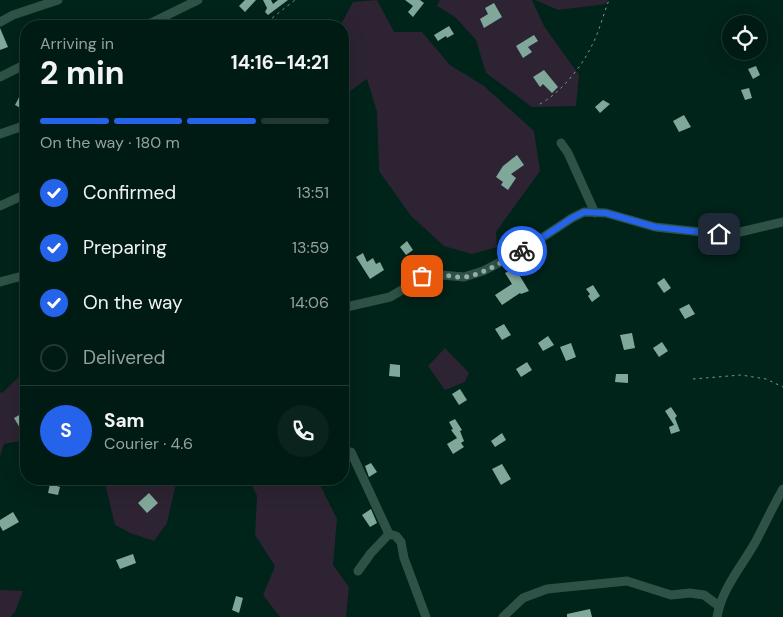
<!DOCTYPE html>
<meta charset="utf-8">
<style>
body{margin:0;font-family:"DM Sans",sans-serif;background:#0a231d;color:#f1f3f6;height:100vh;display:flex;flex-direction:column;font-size:19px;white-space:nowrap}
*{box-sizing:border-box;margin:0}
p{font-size:16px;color:#95a1a0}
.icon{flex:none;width:28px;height:28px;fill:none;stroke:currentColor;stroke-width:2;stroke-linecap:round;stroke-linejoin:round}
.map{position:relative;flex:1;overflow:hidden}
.side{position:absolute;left:20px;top:20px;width:329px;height:465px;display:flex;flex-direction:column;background:#001a14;border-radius:20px;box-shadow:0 5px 20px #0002,0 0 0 1px #223834}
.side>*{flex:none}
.tools{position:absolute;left:722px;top:15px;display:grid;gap:10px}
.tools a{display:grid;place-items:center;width:45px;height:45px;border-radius:50%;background:#001a14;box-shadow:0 5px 20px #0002,0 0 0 1px #223834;font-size:25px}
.pin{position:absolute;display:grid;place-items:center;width:42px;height:42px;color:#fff;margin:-21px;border-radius:10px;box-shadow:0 2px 8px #0006}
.courier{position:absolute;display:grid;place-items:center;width:50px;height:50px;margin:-25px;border:4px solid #2563eb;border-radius:50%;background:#fff;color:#222;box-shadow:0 1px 6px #0007}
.summary em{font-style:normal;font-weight:700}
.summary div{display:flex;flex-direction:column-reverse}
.summary{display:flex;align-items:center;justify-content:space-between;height:85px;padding:0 20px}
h1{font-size:32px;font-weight:700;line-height:38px}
.bar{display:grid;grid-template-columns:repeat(4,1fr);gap:8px 5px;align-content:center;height:60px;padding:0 20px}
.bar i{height:6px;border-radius:4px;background:#223834}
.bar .selected{background:#2563eb}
.bar p{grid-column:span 4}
.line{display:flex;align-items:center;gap:12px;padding:0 20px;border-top:1px solid #223834}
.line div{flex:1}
.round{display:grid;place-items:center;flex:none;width:52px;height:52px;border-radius:26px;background:#0a231d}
ol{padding:0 20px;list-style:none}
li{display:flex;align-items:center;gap:15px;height:55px}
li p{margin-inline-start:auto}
li .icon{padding:5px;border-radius:50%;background:#2563eb;color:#fff;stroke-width:4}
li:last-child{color:#95a1a0}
li i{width:28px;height:28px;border:2px solid #223834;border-radius:50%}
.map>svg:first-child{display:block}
.green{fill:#2d2332}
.building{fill:#80a89a}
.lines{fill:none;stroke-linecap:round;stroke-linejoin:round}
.path{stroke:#7d9890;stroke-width:1;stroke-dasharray:2.5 4;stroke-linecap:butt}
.minor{stroke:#2f5247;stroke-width:9}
.done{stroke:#94ada6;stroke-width:5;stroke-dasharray:0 9}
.route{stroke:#2563eb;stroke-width:6}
</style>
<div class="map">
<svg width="783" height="617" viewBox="0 0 783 617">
<rect width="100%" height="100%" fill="#00231a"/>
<g class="green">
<path d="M377 0 394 32H422L450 65 484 86 534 131 540 171 496 232 497 247 472 254 444 246 411 216 379 171 377 112 367 79 345 95 343 112 342 26H340L353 2Z"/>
<path d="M440 0H532L544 26 579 75 576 106 532 107 486 73 476 40 455 17 437 6Z"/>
<path d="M535 0H608L606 4 558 10Z"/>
<path d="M445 348 469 373 465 382 445 390 428 366Z"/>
<path d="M26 370V440L4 444 0 456V392L2 393Z"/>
<path d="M104 479H177L167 523 154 541 130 533 115 525Z"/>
<path d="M249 479H307L320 485 337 519 333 565 349 587 346 617H280L263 595 275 566 255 535 257 496Z"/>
<path d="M0 590 23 591 15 612 10 617H0Z"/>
</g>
<g class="building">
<path d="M245 0H256L245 12 239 6Z"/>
<path d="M263 0H271L273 4 278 0H288L268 15 265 12 267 8Z"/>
<path d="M405 0H420L424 3 413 17 408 12 413 6Z"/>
<path d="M494 3 502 17 484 28 480 19 488 14 485 8Z"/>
<path d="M449 26 454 34 447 38 446 36 438 41 434 35Z"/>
<path d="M0 28 8 47 0 50Z"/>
<path d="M534 35 538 41 528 47 532 52 523 58 516 46Z"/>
<path d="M756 66 760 75 753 79 748 69Z"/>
<path d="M544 70 558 87 552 93 543 84 540 87 533 77Z"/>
<path d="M26 84V104L24 110 15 105Z"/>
<path d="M749 88 752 98 745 100 741 90Z"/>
<path d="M603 100 610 104 600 113 595 107Z"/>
<path d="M684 115 691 127 679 132 673 121Z"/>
<path d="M517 155 524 165 511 174 516 178 508 190 501 185 503 182 496 177 503 166Z"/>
<path d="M407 241 413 250 406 255 400 247Z"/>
<path d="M363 253 367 262 373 258 376 264 380 262 384 270 370 279 356 257Z"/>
<path d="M515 268 529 291 521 294 520 293 502 305 495 295 512 284 505 273Z"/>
<path d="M664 278 671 288 664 293 657 283Z"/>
<path d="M593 285 600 296 592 302 588 296 590 294 586 289Z"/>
<path d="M689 304 695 314 685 319 679 309Z"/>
<path d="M504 324 511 335 502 340 495 329Z"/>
<path d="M632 333 635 348 624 350 620 335Z"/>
<path d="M548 336 554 345 543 351 538 343Z"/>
<path d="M662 342 668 351 659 357 653 348Z"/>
<path d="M571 343 576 357 566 361 560 347Z"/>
<path d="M527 362 532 370 521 377 516 369Z"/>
<path d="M390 364 400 365V377L389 376Z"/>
<path d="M616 374H628V383L615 382Z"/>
<path d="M460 389 467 400 459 405 452 394Z"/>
<path d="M671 407 677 416 675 418 680 431 671 434 669 427 674 425 665 411Z"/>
<path d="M21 414 26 424 20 428 14 418Z"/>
<path d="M455 419 462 430 460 431 464 441 461 443 464 447 453 454 447 444 457 438 451 430 453 429 449 422Z"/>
<path d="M502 433 506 440 495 447 491 441Z"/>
<path d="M371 463 377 472 369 477 365 466Z"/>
<path d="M502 464 511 479 501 485 492 469Z"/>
<path d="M50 484 60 487 58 495 48 493Z"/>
<path d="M149 493 158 503 147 513 138 503Z"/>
<path d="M371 509 377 523 370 527 362 515Z"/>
<path d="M13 512 19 522 3 531 0 526V520Z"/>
<path d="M133 554 136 563 120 569 116 560Z"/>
<path d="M236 596 243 598 239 613 232 610Z"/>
<path d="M590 609 592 617H567V614Z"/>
</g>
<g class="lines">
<g class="path">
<path d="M262 26 295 0"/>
<path d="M540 104C560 93 581 68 591 47 599 33 603 15 609 0"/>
<path d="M693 379 741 375 766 379 783 387"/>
</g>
<g class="minor">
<path d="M0 22 13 15 58 0"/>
<path d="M138 26 151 23 198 0"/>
<path d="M0 77 26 64"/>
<path d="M0 134 26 125"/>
<path d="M561 143 568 153 595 213"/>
<path d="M0 206 26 194"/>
<path d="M0 282 26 275"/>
<path d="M342 308 390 297 429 274 464 277 483 271 522 251 572 218 584 212 606 213 655 227 719 234 740 232 783 222"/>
<path d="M351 452 389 534 396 536 401 542 404 558 426 617"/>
<path d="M358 571 371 553 389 534"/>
<path d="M503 617 523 598 547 589 627 581 671 595 690 593 704 595 719 606"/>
<path d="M717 617C722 588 742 566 756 541 765 524 773 506 783 489"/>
</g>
</g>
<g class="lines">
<path class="done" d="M422 276C437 271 450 278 465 277 485 274 504 260 522 251"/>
<path class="route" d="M522 251 572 218 584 212 606 213 655 227 719 234"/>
</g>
</svg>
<div class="tools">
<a><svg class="icon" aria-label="locate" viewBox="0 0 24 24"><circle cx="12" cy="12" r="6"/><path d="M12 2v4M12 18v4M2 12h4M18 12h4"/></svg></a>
</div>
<div class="pin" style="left:422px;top:276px;background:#ea580c"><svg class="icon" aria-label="bag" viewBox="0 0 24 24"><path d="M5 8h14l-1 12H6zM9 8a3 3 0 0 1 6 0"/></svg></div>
<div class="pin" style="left:719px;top:234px;background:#1f2937"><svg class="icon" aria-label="home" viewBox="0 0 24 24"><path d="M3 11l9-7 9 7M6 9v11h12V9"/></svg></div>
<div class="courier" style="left:522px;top:251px"><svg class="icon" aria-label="bike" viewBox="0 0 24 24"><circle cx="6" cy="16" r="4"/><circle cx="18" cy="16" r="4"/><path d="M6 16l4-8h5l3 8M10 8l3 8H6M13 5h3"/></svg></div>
<section class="side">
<div class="summary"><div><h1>2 min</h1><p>Arriving in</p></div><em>14:16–14:21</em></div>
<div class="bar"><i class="selected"></i><i class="selected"></i><i class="selected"></i><i></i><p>On the way · 180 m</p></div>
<ol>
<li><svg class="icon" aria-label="check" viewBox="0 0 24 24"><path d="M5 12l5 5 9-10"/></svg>Confirmed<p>13:51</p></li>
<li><svg class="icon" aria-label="check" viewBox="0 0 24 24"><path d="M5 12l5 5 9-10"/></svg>Preparing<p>13:59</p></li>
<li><svg class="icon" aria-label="check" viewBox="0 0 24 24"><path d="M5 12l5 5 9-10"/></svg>On the way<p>14:06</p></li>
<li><i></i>Delivered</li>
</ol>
<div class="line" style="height:90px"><b class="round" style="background:#2563eb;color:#fff">S</b><div><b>Sam</b><p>Courier · 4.6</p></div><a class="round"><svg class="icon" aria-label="phone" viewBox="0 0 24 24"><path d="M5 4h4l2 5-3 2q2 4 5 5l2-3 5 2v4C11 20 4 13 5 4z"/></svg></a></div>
</section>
</div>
